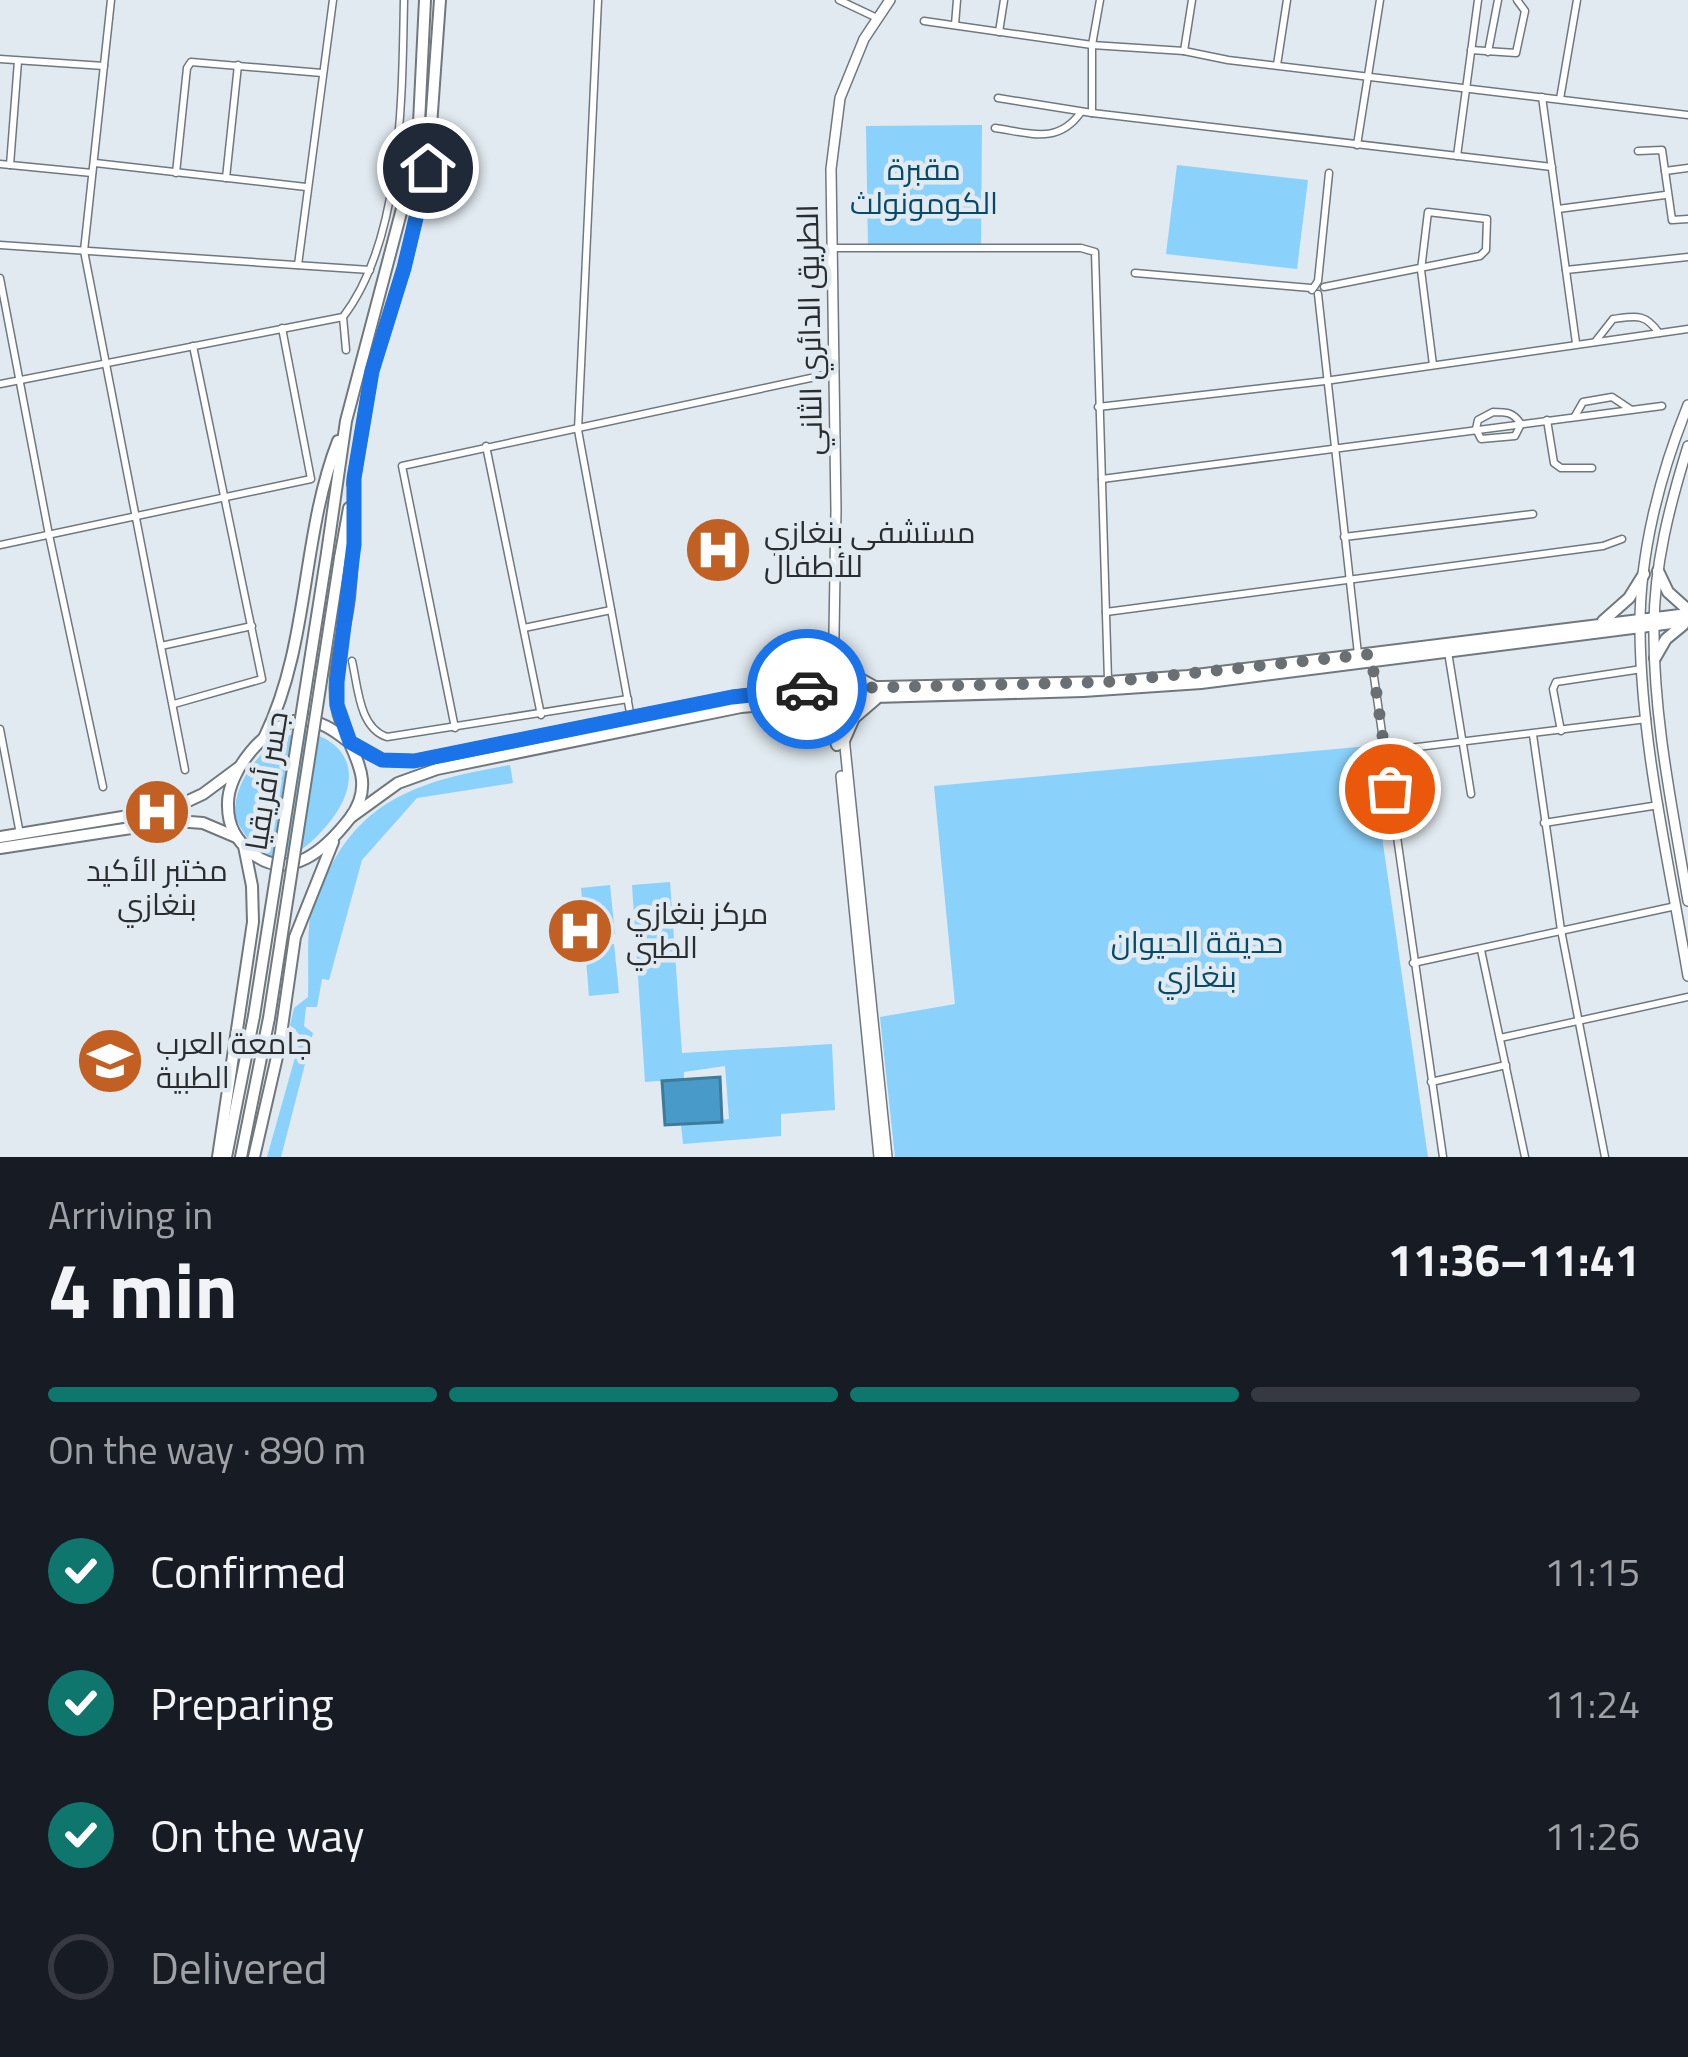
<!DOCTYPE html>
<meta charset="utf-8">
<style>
body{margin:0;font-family:"Titillium Web",Cairo,sans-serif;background:#20242c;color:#f1f3f6;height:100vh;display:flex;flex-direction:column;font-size:45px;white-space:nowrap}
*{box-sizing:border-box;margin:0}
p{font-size:39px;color:#9ea1a6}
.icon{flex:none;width:66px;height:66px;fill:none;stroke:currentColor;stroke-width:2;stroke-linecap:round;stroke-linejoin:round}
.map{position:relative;height:1157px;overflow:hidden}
.panel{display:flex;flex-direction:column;background:#171b24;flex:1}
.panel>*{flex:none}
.pin{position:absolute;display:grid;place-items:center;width:102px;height:102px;color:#fff;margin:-51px;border:6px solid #fff;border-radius:50%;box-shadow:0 3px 12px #0007}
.courier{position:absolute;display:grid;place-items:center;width:120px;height:120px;margin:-60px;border:9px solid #1a73e8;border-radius:50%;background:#fff;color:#222;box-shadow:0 3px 15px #0007}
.headline em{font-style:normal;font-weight:700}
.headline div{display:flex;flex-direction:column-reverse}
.headline{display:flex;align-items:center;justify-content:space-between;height:204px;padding:0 48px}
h1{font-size:78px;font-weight:700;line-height:90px}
.bar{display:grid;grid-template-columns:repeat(4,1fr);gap:18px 12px;align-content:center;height:144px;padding:0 48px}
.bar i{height:15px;border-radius:9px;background:#363941}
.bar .on{background:#0f766e}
.bar p{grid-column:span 4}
ol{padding:0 48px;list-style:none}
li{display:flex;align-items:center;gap:36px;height:132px}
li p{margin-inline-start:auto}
li .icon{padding:12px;border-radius:50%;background:#0f766e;color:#fff;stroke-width:4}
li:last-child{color:#9ea1a6}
li i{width:66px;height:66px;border:6px solid #363941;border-radius:50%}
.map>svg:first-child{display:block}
.green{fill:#8ad1fb}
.water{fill:#489bc8;stroke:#3f7a9a;stroke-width:3}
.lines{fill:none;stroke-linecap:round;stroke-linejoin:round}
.minor-casing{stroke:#70787d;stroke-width:9}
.secondary-casing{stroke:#70787d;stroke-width:12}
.primary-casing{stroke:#70787d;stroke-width:12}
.trunk-casing{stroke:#70787d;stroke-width:14}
.minor{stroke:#fff;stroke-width:6}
.secondary{stroke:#fff;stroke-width:9}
.primary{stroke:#fff;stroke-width:9}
.trunk{stroke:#fff;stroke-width:10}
.trunk-bridge-casing{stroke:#70787d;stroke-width:14;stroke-linecap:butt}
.trunk-bridge{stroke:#fff;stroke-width:10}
.done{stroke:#6a6f73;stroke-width:12;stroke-dasharray:0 21.6}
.route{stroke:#1a73e8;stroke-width:15}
.labels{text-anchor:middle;stroke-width:9;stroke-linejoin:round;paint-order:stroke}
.park-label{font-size:30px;fill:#044a69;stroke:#e1eaf0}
.street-label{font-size:30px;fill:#2a2d30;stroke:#e1eaf0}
.poi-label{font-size:30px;fill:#2a2d30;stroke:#e1eaf0;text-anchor:start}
</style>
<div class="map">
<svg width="1688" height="1157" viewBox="0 0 1688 1157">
<rect width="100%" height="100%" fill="#e1eaf0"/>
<g class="green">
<path d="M982 125 981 248 868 249 866 126Z"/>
<path d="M1177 165 1308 180 1297 269 1166 254Z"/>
<path d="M303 731C358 743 360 786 328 824 293 866 264 872 235 818 232 780 266 738 303 731Z"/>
<path d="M1369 746 1428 1157H895L880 1017 955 1004 934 786Z"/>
<path d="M510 765 513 783 417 798 362 860 329 980 322 979 317 1007H306L304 1026 313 1033 281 1157H267L301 1036 290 1025 294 1008 308 997C309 968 306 933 312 905 315 894 323 882 328 872 366 793 432 779 510 765Z"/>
<path d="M670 882 682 1053 832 1044 835 1110 781 1114V1136L683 1144 681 1124 729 1119 725 1066 684 1072V1079L645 1082 632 885Z"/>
<path d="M610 885 615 934 585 937 581 888Z"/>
<path d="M614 944 619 993 589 996 585 947Z"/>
</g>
<path class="water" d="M720 1077 722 1122 665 1125 662 1081Z"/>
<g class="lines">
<defs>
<g id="minor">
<path d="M111 0 84 251 185 770"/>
<path d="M598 0 578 430 631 718"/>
<path d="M839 0 877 18"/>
<path d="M924 21 1092 45 1184 51 1228 60 1688 115"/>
<path d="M955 25 957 0"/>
<path d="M999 32 1004 0"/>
<path d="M1471 50 1516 53 1525 11 1517 0"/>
<path d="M1184 51 1192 0"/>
<path d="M1488 52 1498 0"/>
<path d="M0 59 104 66"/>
<path d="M1277 65 1287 0"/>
<path d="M1542 97 1576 343"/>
<path d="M998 98 1092 113V45L1100 0"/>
<path d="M1560 99 1577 0"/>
<path d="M1092 113 1552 167"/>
<path d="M995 128C1030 133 1058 145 1081 112"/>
<path d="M1357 145 1380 0"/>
<path d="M1638 151 1662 150 1672 220 1688 219"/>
<path d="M1457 156 1478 0"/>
<path d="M95 163 306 187"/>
<path d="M0 164 92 173"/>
<path d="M10 165 18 61"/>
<path d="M1665 171 1688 168"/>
<path d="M176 173 187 68 191 62 322 73"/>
<path d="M226 178 238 65"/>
<path d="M1558 209 1665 195"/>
<path d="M0 245 370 270"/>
<path d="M833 248H1081L1095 252 1108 680"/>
<path d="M298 265 333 0"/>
<path d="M1566 270 1688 257"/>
<path d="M1135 273 1311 288"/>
<path d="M0 278 49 535 103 787"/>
<path d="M1324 287 1480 256 1486 250 1487 219 1428 212 1421 270 1433 365"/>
<path d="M1312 290 1318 281 1329 173"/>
<path d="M1318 294 1358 654"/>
<path d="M1595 342 1613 319C1636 316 1645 313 1659 333"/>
<path d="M346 350 343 317C403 239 402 95 404 0"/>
<path d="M0 384 343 317"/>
<path d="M1098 407 1325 381 1688 329"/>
<path d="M1493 412C1507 412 1513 412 1521 424L1515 436 1481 439 1476 429 1478 420Z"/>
<path d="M1575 416 1583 402 1612 397 1630 409"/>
<path d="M1547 420 1554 463 1561 468H1592"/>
<path d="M486 446 541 715"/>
<path d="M1102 479 1662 406"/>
<path d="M1344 537 1533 514"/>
<path d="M0 545 311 479 282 328"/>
<path d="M1106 612 1603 546 1622 539"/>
<path d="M524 628 611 610"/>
<path d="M161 646 252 626"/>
<path d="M1448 652 1471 794"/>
<path d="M352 661C358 687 359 728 387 737L628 699"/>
<path d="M1372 663 1443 1157"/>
<path d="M174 704 262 679 193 346"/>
<path d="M455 728 402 466 834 373"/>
<path d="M0 729 20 834"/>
<path d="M1561 731 1553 689 1556 682 1642 669"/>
<path d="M1533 735 1561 930 1605 1157"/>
<path d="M1385 751 1647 719"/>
<path d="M1544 823 1659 805"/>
<path d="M1481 950 1525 1157"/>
<path d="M1413 963 1676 906"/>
<path d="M1500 1038 1688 997"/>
<path d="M1431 1082 1506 1065"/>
</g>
<g id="secondary">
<path d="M840 698 887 1157"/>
<path d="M833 699 836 735"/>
<path d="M841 776 879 1157"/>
</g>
<g id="primary">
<path d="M1688 405C1660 474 1639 555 1640 630 1641 745 1669 862 1688 976"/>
<path d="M1688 446C1670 504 1654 565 1654 627 1653 718 1673 811 1688 901"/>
<path d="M833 695 836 510 831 169 840 98 864 39 890 0"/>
</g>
<g id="trunk">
<path d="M353 484 372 371 404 268 428 168 440 0"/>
<path d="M327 553 346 421 413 167 419 123 425 0"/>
<path d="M340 558 349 508"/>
<path d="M1658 571 1668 592 1688 610"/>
<path d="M1603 621 1629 598 1644 574"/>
<path d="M1655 658 1666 639 1683 625"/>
<path d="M794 688 816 675 836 653 853 675 873 686"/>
<path d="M793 706C818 709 830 721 837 745"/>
<path d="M265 736C310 643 301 536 338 441"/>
<path d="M349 742C335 731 319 719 300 720 267 723 226 772 228 806 228 826 236 840 252 853 289 883 326 849 350 818 381 777 344 747 337 707 331 672 345 632 349 598 353 558 354 518 354 478"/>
<path d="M843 743 854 718 876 699"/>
<path d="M353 746 382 760 414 761 732 697 790 689 1109 682 1188 676 1688 614"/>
<path d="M351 817 398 783 437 769 741 707 840 698 1083 691 1201 683 1688 621"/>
<path d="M0 837 171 809 203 794 238 768"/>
<path d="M0 848 177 821 203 823 236 837"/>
<path d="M218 1157 253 922 252 886 244 846"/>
<path d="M226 1157 254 1016"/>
<path d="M241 1157 269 1018"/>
<path d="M254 1157 279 1048 295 937 333 842"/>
</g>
</defs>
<use href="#minor" class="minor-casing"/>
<use href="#secondary" class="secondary-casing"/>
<use href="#primary" class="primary-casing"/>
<use href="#trunk" class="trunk-casing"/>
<use href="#minor" class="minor"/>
<use href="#secondary" class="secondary"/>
<use href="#primary" class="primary"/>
<use href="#trunk" class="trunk"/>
<defs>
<g id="trunk-bridge">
<path d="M254 1016 327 553"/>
<path d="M269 1018 340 558"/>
</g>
</defs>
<use href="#trunk-bridge" class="trunk-bridge-casing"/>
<use href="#trunk-bridge" class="trunk-bridge"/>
</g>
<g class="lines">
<path class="done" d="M807 689 1108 682 1371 654 1390 789"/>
<path class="route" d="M428 168 404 268 372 371 354 478V544L337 682V705L350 742 382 760 414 761 732 697 807 689"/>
</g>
<defs>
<symbol id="hospital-disc" viewBox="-11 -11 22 22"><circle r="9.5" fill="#c26023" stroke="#e1eaf0"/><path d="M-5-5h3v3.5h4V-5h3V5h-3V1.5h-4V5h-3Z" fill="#fff"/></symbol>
<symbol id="university-disc" viewBox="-11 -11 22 22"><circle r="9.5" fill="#c26023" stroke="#e1eaf0"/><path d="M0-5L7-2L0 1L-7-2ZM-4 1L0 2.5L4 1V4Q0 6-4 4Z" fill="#fff"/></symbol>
</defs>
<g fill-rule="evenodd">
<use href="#hospital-disc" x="680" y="512" width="76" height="76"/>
<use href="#hospital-disc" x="119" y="774" width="76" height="76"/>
<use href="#hospital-disc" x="542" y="893" width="76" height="76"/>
<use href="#university-disc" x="72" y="1023" width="76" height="76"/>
</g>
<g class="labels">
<g class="park-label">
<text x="924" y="180">مقبرة<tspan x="924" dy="34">الكومونولث</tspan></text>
<text x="1197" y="953">حديقة الحيوان<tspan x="1197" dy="34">بنغازي</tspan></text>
</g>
<g class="street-label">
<text transform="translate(810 330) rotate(-91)" y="10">الطريق الدائري الثاني</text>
<text transform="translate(267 781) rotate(-81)" y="10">جسر أفريقيا</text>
</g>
<g class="poi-label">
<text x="764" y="543">مستشفى بنغازي<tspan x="764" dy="34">للأطفال</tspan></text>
<text x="157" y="881" text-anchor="middle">مختبر الأكيد<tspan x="157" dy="34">بنغازي</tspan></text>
<text x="626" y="924">مركز بنغازي<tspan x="626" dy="34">الطبي</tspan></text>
<text x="156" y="1054">جامعة العرب<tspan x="156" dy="34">الطبية</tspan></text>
</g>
</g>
</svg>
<div class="pin" style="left:1390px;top:789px;background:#ea580c"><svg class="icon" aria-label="bag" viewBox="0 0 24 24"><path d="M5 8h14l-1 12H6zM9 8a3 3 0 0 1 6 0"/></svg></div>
<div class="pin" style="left:428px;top:168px;background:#1f2937"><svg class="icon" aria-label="home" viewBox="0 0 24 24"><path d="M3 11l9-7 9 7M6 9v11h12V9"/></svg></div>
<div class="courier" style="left:807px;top:689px"><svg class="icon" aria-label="car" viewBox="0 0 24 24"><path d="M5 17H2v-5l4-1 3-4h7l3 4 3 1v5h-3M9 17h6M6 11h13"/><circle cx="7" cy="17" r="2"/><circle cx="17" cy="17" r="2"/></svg></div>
</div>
<section class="panel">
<div class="headline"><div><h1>4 min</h1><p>Arriving in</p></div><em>11:36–11:41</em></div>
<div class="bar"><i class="on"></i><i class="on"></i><i class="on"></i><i></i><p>On the way · 890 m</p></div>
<ol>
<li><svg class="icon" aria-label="check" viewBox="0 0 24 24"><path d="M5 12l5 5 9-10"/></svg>Confirmed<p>11:15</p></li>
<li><svg class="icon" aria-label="check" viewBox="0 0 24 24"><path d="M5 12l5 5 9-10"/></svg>Preparing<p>11:24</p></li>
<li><svg class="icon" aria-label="check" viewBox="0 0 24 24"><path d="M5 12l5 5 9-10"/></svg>On the way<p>11:26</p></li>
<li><i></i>Delivered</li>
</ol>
</section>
